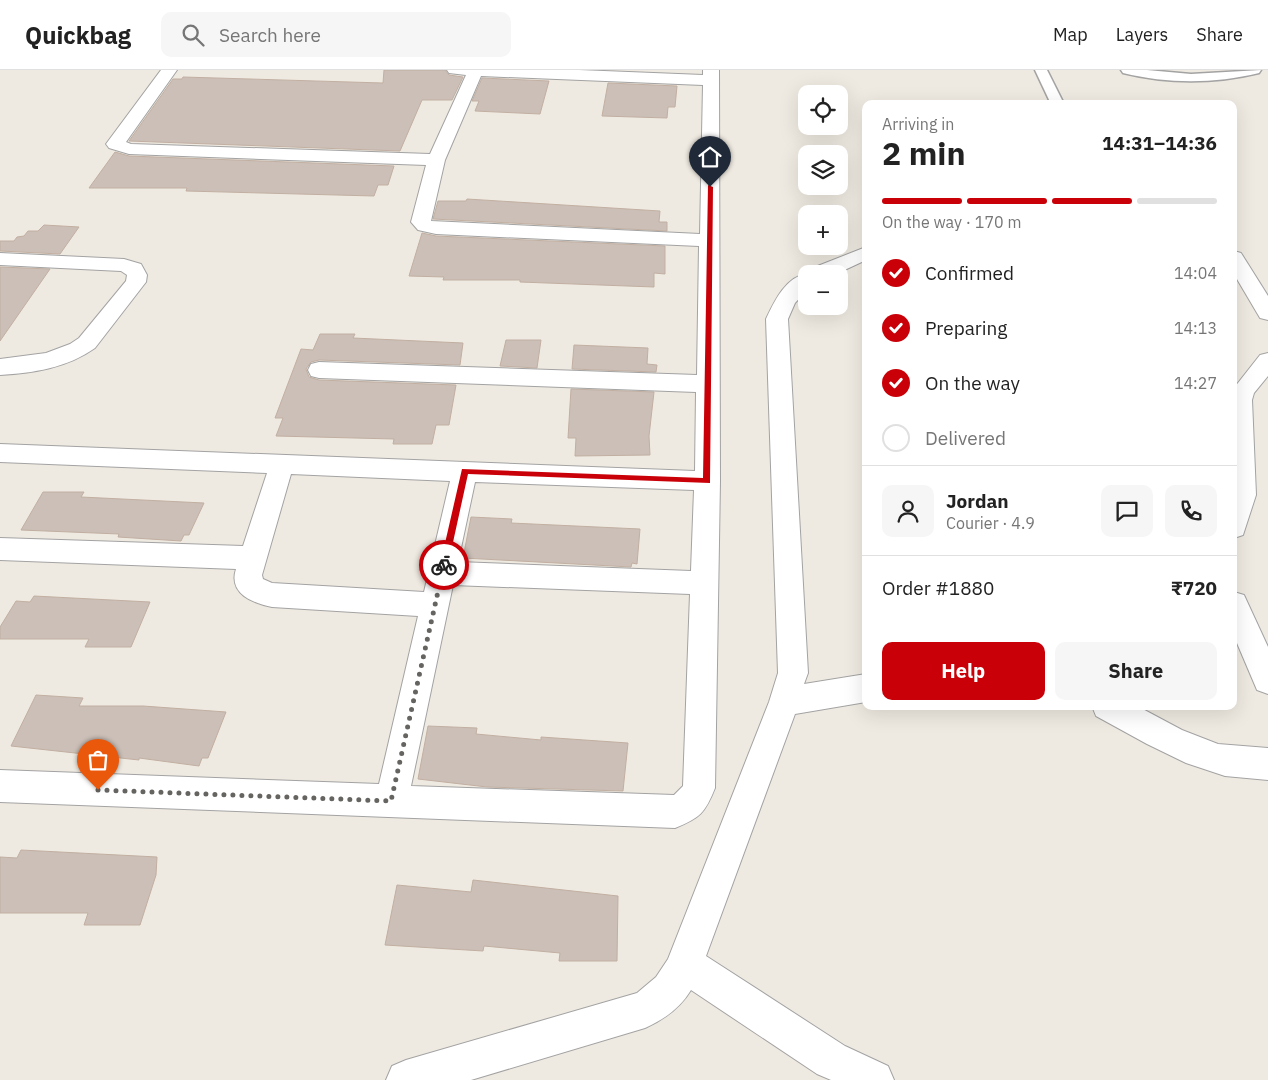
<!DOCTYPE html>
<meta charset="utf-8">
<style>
body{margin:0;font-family:"IBM Plex Sans",sans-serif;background:#f6f6f6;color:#222;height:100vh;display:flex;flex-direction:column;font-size:19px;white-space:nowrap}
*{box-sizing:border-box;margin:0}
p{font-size:16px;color:#767676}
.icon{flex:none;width:28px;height:28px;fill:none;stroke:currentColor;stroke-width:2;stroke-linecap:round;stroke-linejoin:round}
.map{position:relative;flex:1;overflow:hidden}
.side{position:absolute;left:862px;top:30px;width:375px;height:610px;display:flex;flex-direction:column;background:#fff;border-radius:10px;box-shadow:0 5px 20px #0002}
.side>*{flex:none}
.buttons{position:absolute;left:798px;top:15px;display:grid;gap:10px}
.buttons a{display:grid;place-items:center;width:50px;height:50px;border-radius:10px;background:#fff;box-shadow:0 5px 20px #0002;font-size:25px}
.pin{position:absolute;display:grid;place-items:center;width:42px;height:42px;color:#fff;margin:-51px -21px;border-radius:50% 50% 50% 0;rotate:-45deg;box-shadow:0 0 5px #0007}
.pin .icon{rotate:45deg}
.courier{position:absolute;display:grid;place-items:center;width:50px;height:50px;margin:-25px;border:4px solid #c90008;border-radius:50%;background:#fff;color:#222;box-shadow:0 1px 6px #0007}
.head em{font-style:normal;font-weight:700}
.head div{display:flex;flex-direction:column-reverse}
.head{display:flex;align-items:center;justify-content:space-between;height:85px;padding:0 20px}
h1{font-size:32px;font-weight:700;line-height:38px}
.bar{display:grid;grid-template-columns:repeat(4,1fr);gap:8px 5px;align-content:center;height:60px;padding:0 20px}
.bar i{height:6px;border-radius:4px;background:#e0e0e0}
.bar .on{background:#c90008}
.bar p{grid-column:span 4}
.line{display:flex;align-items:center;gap:12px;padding:0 20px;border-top:1px solid #e0e0e0}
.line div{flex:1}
.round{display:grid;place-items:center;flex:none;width:52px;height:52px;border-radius:10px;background:#f6f6f6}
ol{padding:0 20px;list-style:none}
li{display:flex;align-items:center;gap:15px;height:55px}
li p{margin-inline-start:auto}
li .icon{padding:5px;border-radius:50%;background:#c90008;color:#fff;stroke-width:4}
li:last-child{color:#767676}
li i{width:28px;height:28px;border:2px solid #e0e0e0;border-radius:50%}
.action{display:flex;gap:10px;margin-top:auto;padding:10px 20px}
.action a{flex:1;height:58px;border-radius:10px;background:#c90008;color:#fff;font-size:20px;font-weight:700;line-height:58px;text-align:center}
.action a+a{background:#f6f6f6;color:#222}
header{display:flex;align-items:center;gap:30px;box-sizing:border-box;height:70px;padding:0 25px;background:#fff;border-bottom:1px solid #e0e0e0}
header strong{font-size:24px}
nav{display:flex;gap:28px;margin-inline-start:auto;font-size:18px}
.search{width:350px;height:45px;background:#f6f6f6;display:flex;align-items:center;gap:12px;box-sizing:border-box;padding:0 18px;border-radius:10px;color:#767676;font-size:19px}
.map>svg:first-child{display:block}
.building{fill:#cbbfb7;stroke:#c2afa2}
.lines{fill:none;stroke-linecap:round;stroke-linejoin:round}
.lane-casing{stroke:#a3a3a3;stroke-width:3}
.street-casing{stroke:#a3a3a3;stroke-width:2}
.lane{fill:#fff;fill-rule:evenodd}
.street{fill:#fff;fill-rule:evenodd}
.route{fill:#c90008}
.done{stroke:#666461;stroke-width:5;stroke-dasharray:0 9}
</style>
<header>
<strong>Quickbag</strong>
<div class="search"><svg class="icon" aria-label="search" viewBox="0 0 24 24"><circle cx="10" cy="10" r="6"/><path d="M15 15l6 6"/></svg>Search here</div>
<nav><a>Map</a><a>Layers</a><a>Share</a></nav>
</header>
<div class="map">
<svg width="1268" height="1010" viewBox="0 0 1268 1010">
<rect width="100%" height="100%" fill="#efeae1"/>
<g class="building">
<path d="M384 0H445L449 5 463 7 452 30H422L400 81 129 71 173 9H182L183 7 383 13Z"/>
<path d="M482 8 549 11 540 44 475 41 479 31H472Z"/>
<path d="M608 13 677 16 675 37H668L667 48 602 46Z"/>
<path d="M115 82 129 86 394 96 388 115H378L374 126 186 121 187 118H89Z"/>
<path d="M467 129 660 141 659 152H667V161L433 149 438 131H466Z"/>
<path d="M44 155 79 157 60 184 0 181V171H14L17 167 24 166 28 161H38Z"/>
<path d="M422 163 436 166 665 176V204L654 203V217L520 212V210H443L444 207 409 206Z"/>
<path d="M0 197 50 199 0 271Z"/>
<path d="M320 264H355L353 268 463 273 460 295 319 290 311 292 306 299 309 307 319 310 456 315 449 355H436L432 374H393L394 369 276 366 283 348H275L301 279 313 280Z"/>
<path d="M506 270H541L537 298 500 296Z"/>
<path d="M574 275 648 278 647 294 657 295 656 302 572 299Z"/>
<path d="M571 319 654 322 649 366 650 385 575 386 576 368H568Z"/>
<path d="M43 422H84L81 427 204 433 189 465H184L181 471 118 467 119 464 21 460Z"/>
<path d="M471 447 512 449 511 453 640 459 637 494 632 493 631 497 463 488Z"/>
<path d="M34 526 150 532 131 577H85L89 569H0V557L16 531 30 532Z"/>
<path d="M36 625 83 628 79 636H143L226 642 208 688H202L199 696 139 688V690L11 676Z"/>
<path d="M428 656 477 658 476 664 541 670V667L628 673 623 721 487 717 418 709Z"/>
<path d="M21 780 157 787 156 805 140 855H84L88 843H0V787L17 788Z"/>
<path d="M473 810 618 826 617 891H559L560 883 484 876 483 881 385 875 397 815 471 822Z"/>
</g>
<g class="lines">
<defs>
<g id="lane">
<path d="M1035 0H1047L1064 34H1051Z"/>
<path d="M1121 0H1147L1191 4 1261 0 1259 3C1214 14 1168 14 1123 3Z"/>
</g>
<g id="street">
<path d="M161 0H177L126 72 131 74 430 84 466 5 449 3 447 0H579L703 5V0H719L720 411 715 718C705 743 700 748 675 758L0 732V700L379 714 418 546 272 537C253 533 228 524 236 499L0 490V468L243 476 267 403 0 392V374L695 401 696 322 319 308 311 306 308 300 311 294 319 292 697 305 699 176 436 164 418 160 411 152 426 95 129 84 109 78 106 74ZM481 6 703 15 700 164 431 151 445 90ZM291 404 450 411 424 522 272 513 263 509 262 505ZM475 412 694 420 691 501 458 492ZM453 515 690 524 683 716 674 725 411 716Z"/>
<path d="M866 177V190L836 204H806V221L795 233 788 249 808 603 804 614 866 604V632L795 644 706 886 845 976 888 996 894 1010H831L817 1004 691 920C680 938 665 949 645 958L471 1010H386L392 996 406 990 637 923 656 907 668 889 769 632 778 603 766 249C774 232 786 206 807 204L810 199Z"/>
<path d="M1234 181 1241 183 1268 226V250L1260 248 1234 204Z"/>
<path d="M0 183 124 189 141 194 147 205 146 212 95 278C67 298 33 303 0 305V289L46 283 70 274 79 268 126 211 127 205 121 201 0 195Z"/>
<path d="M1268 283V306L1254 323 1252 330 1256 425 1243 465 1234 468V318L1260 285Z"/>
<path d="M1234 522 1244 525 1268 577V624L1257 620 1234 566Z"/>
<path d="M1092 636H1137L1182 660 1218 674 1268 678V710L1225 706 1186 693 1147 674 1096 646Z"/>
</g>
</defs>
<use href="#lane" class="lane-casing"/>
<use href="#street" class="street-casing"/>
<use href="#lane" class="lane"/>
<use href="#street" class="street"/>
</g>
<path class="route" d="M708 115 713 117 710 413 468 404 448 495 447 498H441L440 495 462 399 703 408Z"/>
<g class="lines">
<path class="done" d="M98 720 391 731 444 495"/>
</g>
</svg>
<div class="buttons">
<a><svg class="icon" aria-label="locate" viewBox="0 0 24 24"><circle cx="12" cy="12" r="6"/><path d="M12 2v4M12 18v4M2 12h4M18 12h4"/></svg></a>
<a><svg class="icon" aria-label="layers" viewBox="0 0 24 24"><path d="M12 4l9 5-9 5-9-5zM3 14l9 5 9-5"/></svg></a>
<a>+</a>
<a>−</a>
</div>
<div class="pin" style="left:98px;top:720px;background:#ea580c"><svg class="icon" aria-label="bag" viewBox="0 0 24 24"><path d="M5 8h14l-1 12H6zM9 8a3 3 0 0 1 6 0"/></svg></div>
<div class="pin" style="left:710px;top:117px;background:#1f2937"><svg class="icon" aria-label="home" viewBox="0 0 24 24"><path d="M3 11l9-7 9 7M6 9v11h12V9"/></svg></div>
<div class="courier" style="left:444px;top:495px"><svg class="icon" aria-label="bike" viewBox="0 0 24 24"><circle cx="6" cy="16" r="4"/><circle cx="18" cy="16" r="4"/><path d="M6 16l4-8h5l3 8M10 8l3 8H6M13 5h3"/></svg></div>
<section class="side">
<div class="head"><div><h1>2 min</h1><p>Arriving in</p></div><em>14:31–14:36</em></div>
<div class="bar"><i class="on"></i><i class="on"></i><i class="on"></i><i></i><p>On the way · 170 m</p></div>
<ol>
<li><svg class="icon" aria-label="check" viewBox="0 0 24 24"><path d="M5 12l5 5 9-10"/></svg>Confirmed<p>14:04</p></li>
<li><svg class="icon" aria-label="check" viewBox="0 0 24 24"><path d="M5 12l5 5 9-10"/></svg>Preparing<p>14:13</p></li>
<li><svg class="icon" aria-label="check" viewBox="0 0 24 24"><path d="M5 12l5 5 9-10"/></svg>On the way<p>14:27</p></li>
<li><i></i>Delivered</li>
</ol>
<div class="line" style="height:90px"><a class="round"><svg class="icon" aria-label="person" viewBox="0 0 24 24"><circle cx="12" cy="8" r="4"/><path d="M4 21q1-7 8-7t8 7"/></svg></a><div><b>Jordan</b><p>Courier · 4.9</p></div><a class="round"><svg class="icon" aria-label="chat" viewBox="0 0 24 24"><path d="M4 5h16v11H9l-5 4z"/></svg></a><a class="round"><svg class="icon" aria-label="phone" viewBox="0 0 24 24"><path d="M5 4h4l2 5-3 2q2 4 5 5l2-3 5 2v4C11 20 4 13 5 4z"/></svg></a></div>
<div class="line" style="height:65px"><div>Order #1880</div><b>₹720</b></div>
<div class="action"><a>Help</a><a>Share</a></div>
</section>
</div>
